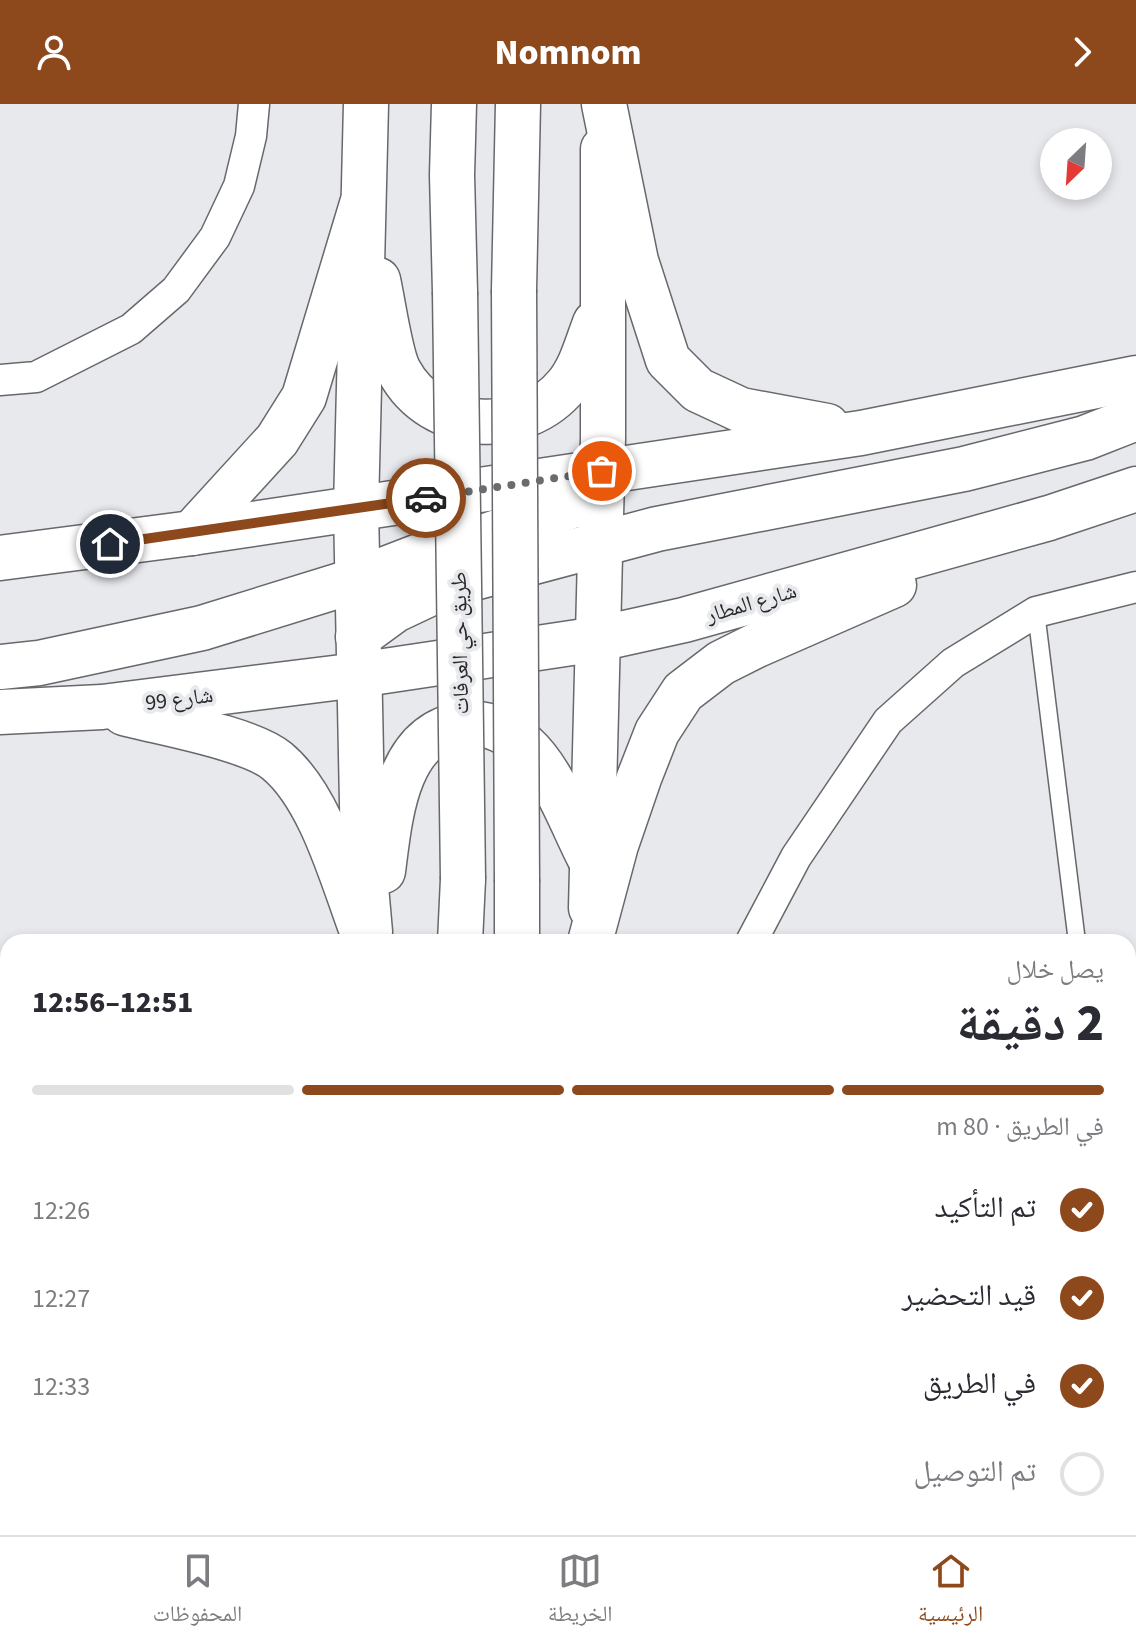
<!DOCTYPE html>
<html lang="ar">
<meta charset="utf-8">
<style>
body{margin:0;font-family:"Source Sans 3","Noto Naskh Arabic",sans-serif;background:#f2f2f3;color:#2b2b33;direction:rtl;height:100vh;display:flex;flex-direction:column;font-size:30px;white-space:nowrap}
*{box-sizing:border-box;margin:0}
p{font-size:26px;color:#7c7c81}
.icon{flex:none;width:44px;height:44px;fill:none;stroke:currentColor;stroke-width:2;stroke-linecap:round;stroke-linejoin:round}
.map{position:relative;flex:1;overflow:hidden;direction:ltr}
.sheet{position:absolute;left:0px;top:830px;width:1136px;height:602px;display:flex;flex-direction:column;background:#fff;border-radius:24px 24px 0 0;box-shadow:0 4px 12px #0003;direction:rtl}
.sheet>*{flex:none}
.needle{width:52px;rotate:205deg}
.tools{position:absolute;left:1040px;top:24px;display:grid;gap:16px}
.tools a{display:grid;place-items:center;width:72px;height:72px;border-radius:50%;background:#fff;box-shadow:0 4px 12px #0003;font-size:40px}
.pin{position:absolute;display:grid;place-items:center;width:68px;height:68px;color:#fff;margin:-34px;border:4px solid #fff;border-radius:50%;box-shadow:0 2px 8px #0007}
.courier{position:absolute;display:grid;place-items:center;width:80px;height:80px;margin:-40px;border:6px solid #8d491c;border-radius:50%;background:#fff;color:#222;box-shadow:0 2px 10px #0007}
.head em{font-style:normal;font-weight:800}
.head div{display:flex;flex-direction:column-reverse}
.head{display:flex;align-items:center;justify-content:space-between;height:136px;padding:0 32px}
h1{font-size:52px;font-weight:800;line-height:60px}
.bar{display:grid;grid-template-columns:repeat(4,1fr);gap:12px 8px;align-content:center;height:96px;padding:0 32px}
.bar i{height:10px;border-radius:6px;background:#e1e1e2}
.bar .active{background:#8d491c}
.bar p{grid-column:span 4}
ol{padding:0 32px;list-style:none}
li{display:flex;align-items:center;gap:24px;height:88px}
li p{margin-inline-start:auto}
li .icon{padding:8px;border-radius:50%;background:#8d491c;color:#fff;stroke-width:4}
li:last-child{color:#7c7c81}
li i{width:44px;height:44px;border:4px solid #e1e1e2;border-radius:50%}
header{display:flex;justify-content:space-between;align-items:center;height:104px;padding:0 32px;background:#8d491c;color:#fff;font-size:36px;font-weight:800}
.tab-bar{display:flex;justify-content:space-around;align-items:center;height:112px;border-top:2px solid #e1e1e2;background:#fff;font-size:22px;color:#7c7c81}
.tab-bar a{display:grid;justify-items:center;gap:4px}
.tab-bar .active{color:#8d491c}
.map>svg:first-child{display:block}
.building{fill:#bebfc3}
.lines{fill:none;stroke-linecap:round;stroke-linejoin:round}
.lane-casing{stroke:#67686c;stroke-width:19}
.street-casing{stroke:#67686c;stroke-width:33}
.secondary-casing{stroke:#67686c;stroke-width:47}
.primary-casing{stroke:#67686c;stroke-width:47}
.lane{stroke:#fff;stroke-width:16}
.street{stroke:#fff;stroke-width:30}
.secondary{stroke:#fff;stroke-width:44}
.primary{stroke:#fff;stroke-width:44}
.secondary-bridge-casing{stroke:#67686c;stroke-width:47;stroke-linecap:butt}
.secondary-bridge{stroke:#fff;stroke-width:44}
.done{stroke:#6b6c6e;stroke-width:8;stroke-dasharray:0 14.4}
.route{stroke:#8d491c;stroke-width:10}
.labels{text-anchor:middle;stroke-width:8;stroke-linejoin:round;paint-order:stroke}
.street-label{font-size:22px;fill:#28292a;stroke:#e8e9ed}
</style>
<header><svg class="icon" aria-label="forward" viewBox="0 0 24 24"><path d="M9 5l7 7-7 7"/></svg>Nomnom<svg class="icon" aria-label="person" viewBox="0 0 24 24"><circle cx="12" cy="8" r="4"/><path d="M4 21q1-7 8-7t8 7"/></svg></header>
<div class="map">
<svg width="1136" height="1431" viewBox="0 0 1136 1431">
<rect width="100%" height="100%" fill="#e8e9ed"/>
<path class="building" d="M809 1424H1117L1118 1431H810Z"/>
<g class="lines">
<defs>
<g id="lane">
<path d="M1036 508 1077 838"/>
<path d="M1128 1245 1136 1300"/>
</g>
<g id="street">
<path d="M0 276 36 273 131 225 176 186 215 133 239 82 251 32 254 0"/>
<path d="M751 838 796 753 888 617 953 559 1036 508 1136 483"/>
<path d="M686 1424V1431"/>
</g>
<g id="secondary">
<path d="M366 0 356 404 363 749 370 828"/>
<path d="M454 0 452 71 455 188"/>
<path d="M378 176C383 198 390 250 399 267 432 329 523 335 567 281 581 264 587 240 595 219"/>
<path d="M514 186 518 0"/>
<path d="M383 767C390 713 396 629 464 620 487 617 508 628 525 642 553 667 572 720 589 753"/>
<path d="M591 804 603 334V45"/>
<path d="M460 838 463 775"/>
<path d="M517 838V778"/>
<path d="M410 1424V1431"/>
<path d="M476 1424V1431"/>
<path d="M541 1424 542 1431"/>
<path d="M585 1431V1424"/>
</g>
<g id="primary">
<path d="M604 0 636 157 668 256 698 286 741 306 827 322"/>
<path d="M192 429 277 336 304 293 362 100"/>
<path d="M0 454 192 429 861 329 1136 274"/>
<path d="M358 533 395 506 431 489 470 475 657 425 964 365 1085 334 1136 314"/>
<path d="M0 563 39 559 202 524 357 476 440 444 477 435 601 392"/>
<path d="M0 608 102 603 358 571 598 535 684 516 1049 414 1136 385"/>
<path d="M124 609C161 619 249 634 277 657 323 695 344 782 366 838"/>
<path d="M590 838 616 741 639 674 657 628 683 588 721 559 757 541 894 481"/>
</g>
</defs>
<use href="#lane" class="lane-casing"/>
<use href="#street" class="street-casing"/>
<use href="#secondary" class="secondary-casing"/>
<use href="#primary" class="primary-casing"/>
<use href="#lane" class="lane"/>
<use href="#street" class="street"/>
<use href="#secondary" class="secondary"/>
<use href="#primary" class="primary"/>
<defs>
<g id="secondary-bridge">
<path d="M514 186 517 778"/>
<path d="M455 188 463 775"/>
</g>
</defs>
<use href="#secondary-bridge" class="secondary-bridge-casing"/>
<use href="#secondary-bridge" class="secondary-bridge"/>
</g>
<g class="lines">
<path class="done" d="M426 394 602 367"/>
<path class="route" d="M110 440 426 394"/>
</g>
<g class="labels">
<g class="street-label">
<text transform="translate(751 498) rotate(-16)" y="8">شارع المطار</text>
<text transform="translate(459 539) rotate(-91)" y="8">طريق حي العرفات</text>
<text transform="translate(179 594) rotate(-7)" y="8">99 شارع</text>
</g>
</g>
</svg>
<div class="tools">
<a><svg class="needle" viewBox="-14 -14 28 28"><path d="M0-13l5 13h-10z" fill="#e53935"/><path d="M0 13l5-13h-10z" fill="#7c7c81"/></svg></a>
</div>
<div class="pin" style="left:602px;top:367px;background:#ea580c"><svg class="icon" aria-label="bag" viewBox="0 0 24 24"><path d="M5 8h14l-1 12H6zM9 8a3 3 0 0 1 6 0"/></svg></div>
<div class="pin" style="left:110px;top:440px;background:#1f2937"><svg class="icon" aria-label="home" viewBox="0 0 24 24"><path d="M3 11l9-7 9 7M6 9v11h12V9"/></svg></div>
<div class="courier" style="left:426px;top:394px"><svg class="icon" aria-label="car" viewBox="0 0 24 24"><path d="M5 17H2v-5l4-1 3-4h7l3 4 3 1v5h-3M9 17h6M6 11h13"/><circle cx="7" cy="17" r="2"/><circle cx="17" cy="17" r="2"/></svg></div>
<section class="sheet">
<div class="head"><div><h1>2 دقيقة</h1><p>يصل خلال</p></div><em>12:51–12:56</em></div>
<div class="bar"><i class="active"></i><i class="active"></i><i class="active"></i><i></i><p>في الطريق · 80 m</p></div>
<ol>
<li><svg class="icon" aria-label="check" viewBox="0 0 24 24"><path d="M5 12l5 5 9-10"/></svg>تم التأكيد<p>12:26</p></li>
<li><svg class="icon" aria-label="check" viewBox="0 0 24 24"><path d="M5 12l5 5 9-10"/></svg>قيد التحضير<p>12:27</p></li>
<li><svg class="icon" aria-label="check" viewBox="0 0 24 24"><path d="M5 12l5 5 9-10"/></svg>في الطريق<p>12:33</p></li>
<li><i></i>تم التوصيل</li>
</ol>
</section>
</div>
<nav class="tab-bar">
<a class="active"><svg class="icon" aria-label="home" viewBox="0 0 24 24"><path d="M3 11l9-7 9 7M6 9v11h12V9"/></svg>الرئيسية</a>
<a><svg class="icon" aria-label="map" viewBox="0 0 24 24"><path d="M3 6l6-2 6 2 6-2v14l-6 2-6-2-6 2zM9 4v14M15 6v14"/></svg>الخريطة</a>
<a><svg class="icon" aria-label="saved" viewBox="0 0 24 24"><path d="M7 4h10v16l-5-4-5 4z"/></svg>المحفوظات</a>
</nav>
